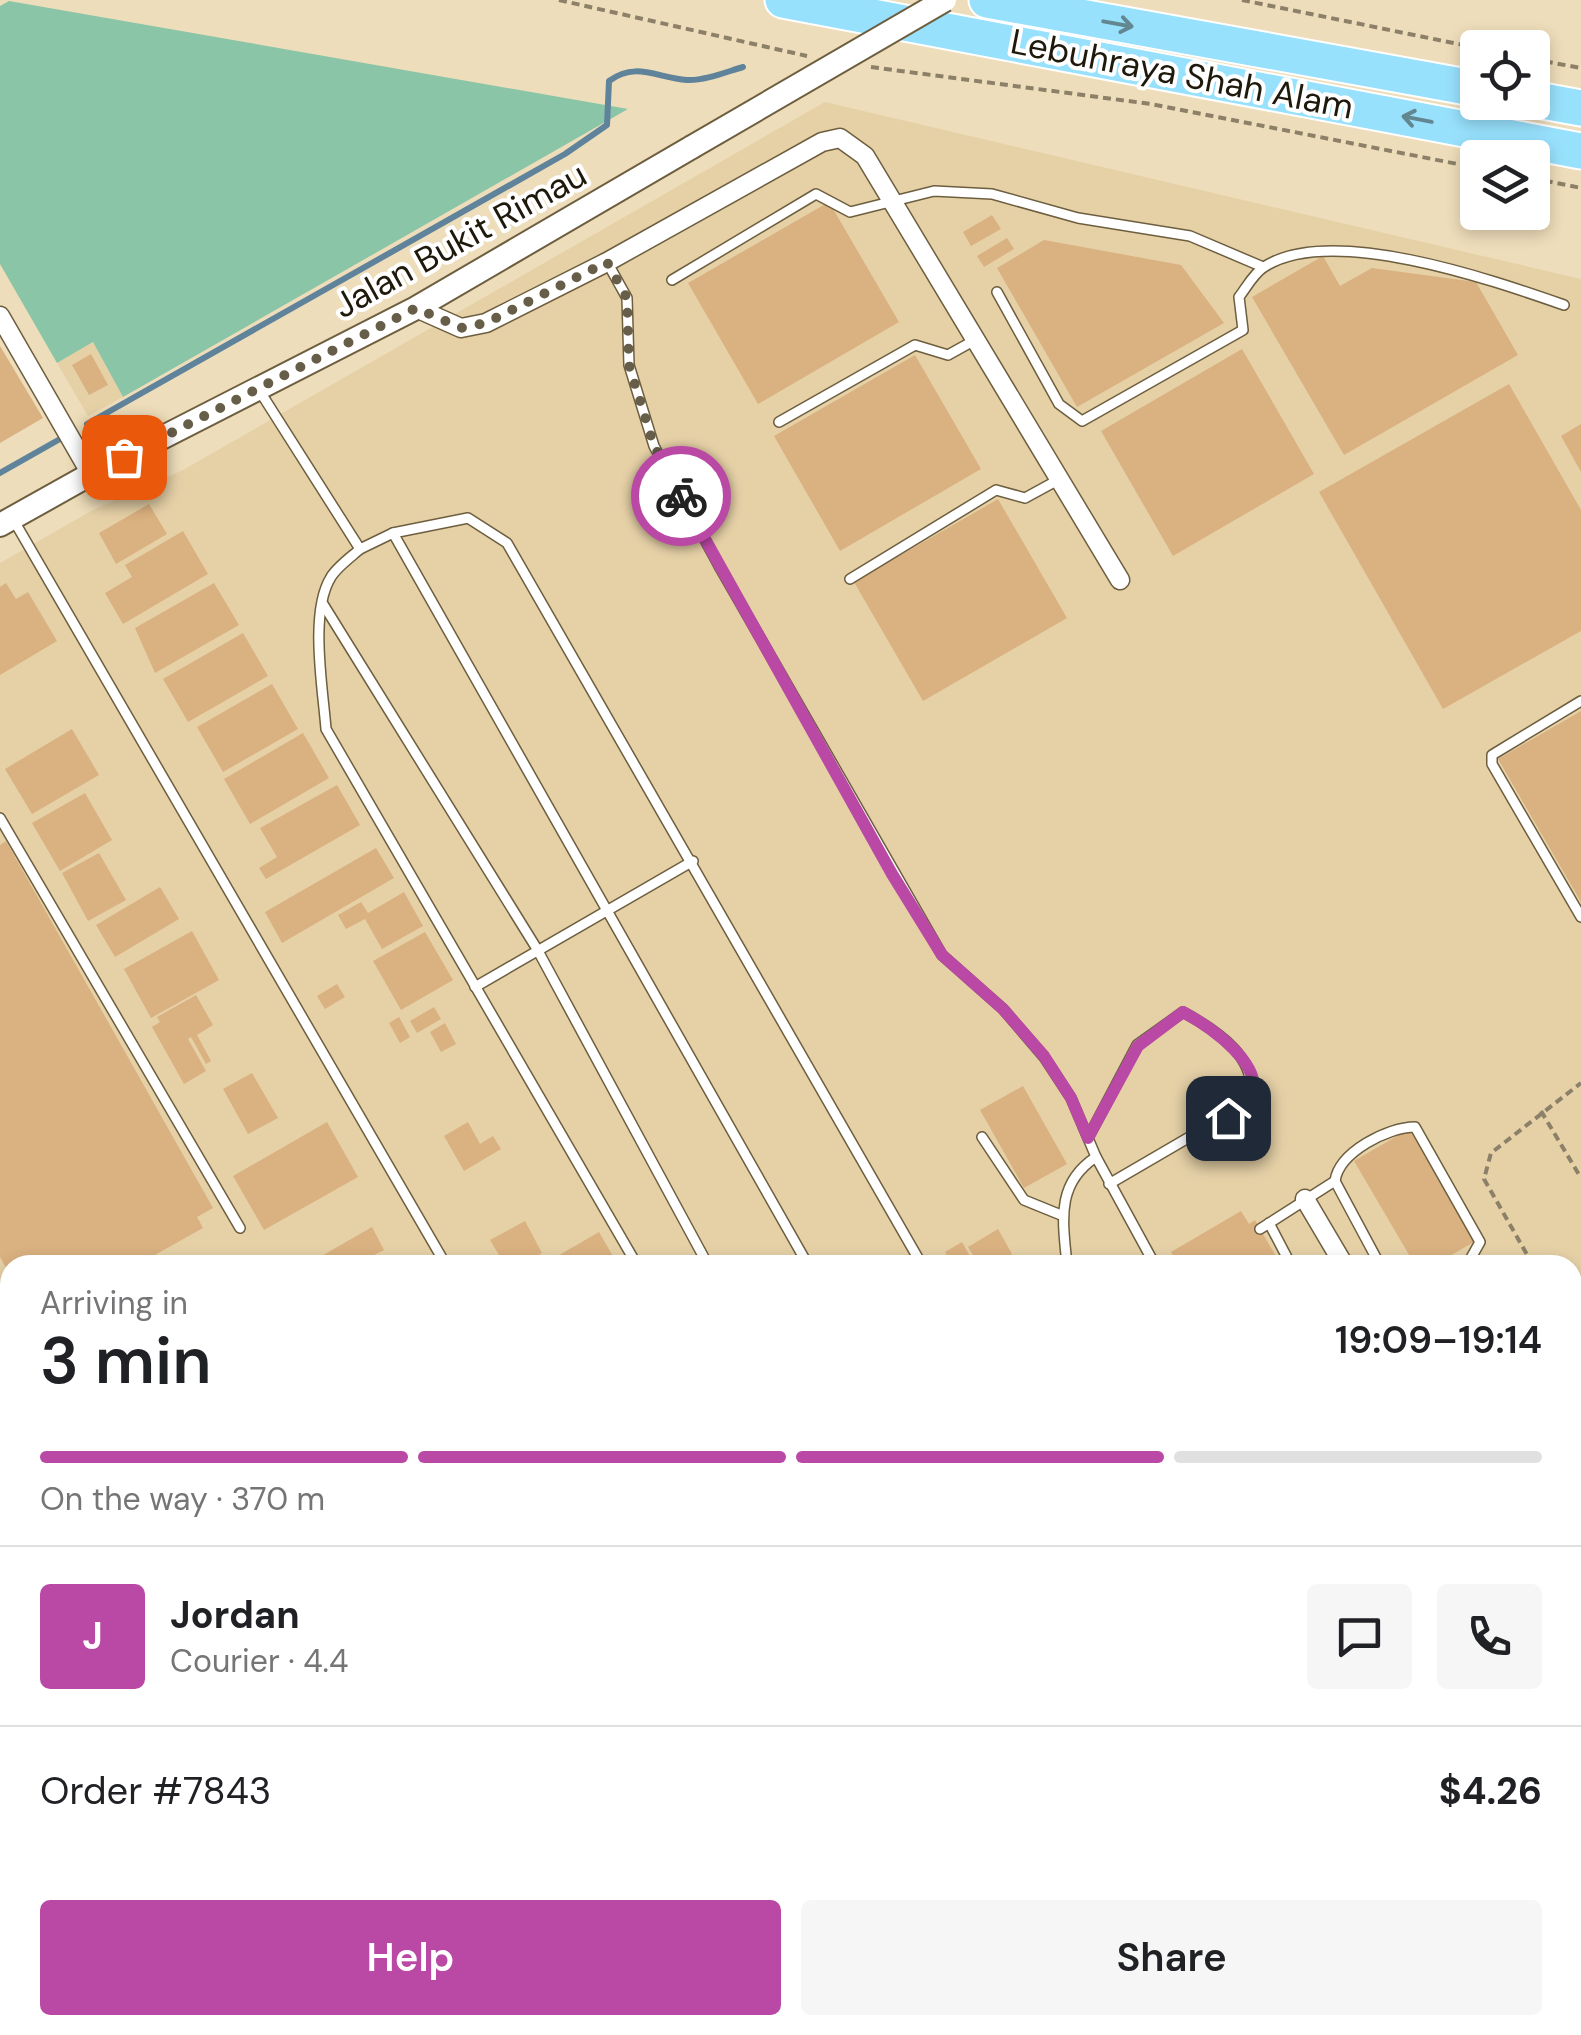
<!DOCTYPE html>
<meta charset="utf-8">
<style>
body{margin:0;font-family:"DM Sans",sans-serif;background:#f6f6f6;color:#202124;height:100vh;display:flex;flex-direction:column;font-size:38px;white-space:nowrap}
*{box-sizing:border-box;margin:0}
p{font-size:32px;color:#757577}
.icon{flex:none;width:55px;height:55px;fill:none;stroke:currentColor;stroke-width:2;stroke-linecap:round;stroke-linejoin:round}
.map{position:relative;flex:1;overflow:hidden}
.details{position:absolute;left:0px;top:1255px;width:1582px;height:780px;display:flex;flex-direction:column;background:#fff;border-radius:30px 30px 0 0;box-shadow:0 5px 15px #0003}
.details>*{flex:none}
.tools{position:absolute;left:1460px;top:30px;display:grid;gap:20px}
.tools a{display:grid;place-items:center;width:90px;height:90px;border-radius:10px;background:#fff;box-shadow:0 5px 15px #0003;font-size:50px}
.pin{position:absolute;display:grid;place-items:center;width:85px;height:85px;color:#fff;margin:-42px;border-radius:20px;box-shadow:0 5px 15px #0006}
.courier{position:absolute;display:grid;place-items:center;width:100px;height:100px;margin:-50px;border:8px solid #ba49a5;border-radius:50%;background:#fff;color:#222;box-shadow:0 2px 12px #0007}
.head em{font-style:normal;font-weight:600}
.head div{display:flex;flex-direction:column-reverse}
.head{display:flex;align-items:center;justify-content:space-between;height:170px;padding:0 40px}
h1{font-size:65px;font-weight:600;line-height:75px}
.bar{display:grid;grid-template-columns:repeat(4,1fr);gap:15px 10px;align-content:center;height:120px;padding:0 40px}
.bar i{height:12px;border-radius:8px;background:#e0e0e0}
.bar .on{background:#ba49a5}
.bar p{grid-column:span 4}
.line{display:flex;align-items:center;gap:25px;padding:0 40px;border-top:2px solid #e0e0e0}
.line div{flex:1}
.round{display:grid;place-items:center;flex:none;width:105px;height:105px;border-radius:10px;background:#f6f6f6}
.action{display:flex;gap:20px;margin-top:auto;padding:20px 40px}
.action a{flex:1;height:115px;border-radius:10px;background:#ba49a5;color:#fff;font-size:40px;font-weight:600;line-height:115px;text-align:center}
.action a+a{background:#f6f6f6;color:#202124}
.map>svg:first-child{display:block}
.built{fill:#e6d1a7;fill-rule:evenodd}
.green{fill:#8bc5a7}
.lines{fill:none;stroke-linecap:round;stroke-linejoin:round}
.stream{stroke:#5f839b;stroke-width:6}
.building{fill:#dab180}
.service-casing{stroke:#6d5e3f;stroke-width:12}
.minor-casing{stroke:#6d5e3f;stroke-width:21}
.tertiary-casing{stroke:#6d5e3f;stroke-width:26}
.motorway-casing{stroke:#fff;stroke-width:39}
.path{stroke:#8c8068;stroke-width:4;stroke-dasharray:8 5;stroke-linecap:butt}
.service{stroke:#fff;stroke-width:9}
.minor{stroke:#fff;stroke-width:18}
.tertiary{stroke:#fff;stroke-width:22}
.motorway{stroke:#98e1fd;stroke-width:35}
.tertiary-bridge-casing{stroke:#6d5e3f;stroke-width:26;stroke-linecap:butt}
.tertiary-bridge{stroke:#fff;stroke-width:22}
.oneway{stroke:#628791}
.done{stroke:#675e49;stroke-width:10;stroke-dasharray:0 18}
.route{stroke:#ba49a5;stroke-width:12}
.labels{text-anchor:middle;stroke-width:8;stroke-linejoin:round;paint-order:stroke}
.street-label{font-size:35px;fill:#1f190c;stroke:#fff}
</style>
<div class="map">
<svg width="1581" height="2035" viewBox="0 0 1581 2035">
<rect width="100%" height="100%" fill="#eeddba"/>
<g class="built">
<path d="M825 102 1581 279V2035H0V563L93 510 183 470ZM10 1265H1572V2025H10Z"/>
<path d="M93 342 123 397 88 416 57 363Z"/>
</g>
<path class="green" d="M9 1 628 109 123 397 93 342 57 363 0 264V6Z"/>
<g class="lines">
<g class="stream">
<path d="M87 424 565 154 607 125 609 81C636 61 657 78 687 80 704 81 726 72 743 67"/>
<path d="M0 473 60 439"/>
</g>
</g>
<g class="building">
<path d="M829 202 899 322 758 404 688 283Z"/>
<path d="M992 215 1001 229 971 246 963 232Z"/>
<path d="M1007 238 1014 249 984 267 977 256Z"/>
<path d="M1044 240 1181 265 1224 323 1077 407 997 268Z"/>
<path d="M1323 256 1340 286 1372 268 1476 282 1518 355 1344 455 1252 297Z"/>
<path d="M0 346 43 418 0 443Z"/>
<path d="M1242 349 1314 474 1173 556 1101 431Z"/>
<path d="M91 354 108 385 89 395 72 365Z"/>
<path d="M915 355 981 469 840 551 774 436Z"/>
<path d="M1509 384 1581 510V631L1443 709 1319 492Z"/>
<path d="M1581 424V472L1561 436Z"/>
<path d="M998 499 1067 618 923 701 854 582Z"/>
<path d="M149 504 167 534 116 564 99 533Z"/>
<path d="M183 531 208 574 123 624 105 593 132 577 125 565Z"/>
<path d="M6 583 16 599 28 592 57 641 0 675V587Z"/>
<path d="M214 583 239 625 155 673 135 628Z"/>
<path d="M243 633 268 676 188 722 163 679Z"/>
<path d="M272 684 298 729 223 772 197 727Z"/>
<path d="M1581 711V902L1498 759Z"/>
<path d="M72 729 99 775 32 814 5 769Z"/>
<path d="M303 733 329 778 250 824 224 779Z"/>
<path d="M337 785 360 825 266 879 259 868 277 857 260 828Z"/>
<path d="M85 793 112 840 60 871 32 823Z"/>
<path d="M6 841 213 1208 197 1217 203 1228 137 1265H10V1275L0 1257V845Z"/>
<path d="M376 848 394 878 282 943 265 912Z"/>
<path d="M99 853 126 900 88 921 62 873Z"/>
<path d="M160 887 179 919 115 957 96 925Z"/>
<path d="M404 892 423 926 382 949 365 919 346 929 338 915 361 902 368 913Z"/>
<path d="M192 931 219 980 151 1018 124 969Z"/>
<path d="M425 932 453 980 401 1010 373 961Z"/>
<path d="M337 984 345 997 325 1009 317 996Z"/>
<path d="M196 995 213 1025 197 1035 211 1061 206 1064 191 1037 188 1039 206 1071 184 1084 152 1027 160 1022 157 1017Z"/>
<path d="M434 1007 441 1019 417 1033 410 1021Z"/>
<path d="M399 1017 410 1037 400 1043 389 1023Z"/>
<path d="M445 1023 456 1044 441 1052 430 1032Z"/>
<path d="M252 1073 278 1118 248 1134 223 1089Z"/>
<path d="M1023 1086 1067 1164 1024 1188 980 1110Z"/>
<path d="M327 1122 358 1177 264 1230 233 1176Z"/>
<path d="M468 1122 480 1144 493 1136 501 1149 464 1171 444 1136Z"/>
<path d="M1409 1129 1474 1242 1434 1265H1415L1354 1161Z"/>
<path d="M1241 1211 1249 1224 1255 1220 1281 1265H1178L1171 1252Z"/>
<path d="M525 1221 542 1253 521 1265H505L490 1240Z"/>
<path d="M372 1227 384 1250 374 1255 380 1265H306Z"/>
<path d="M998 1229 1012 1254 994 1265H979L968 1247Z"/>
<path d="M599 1232 618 1265H542Z"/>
<path d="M962 1242 975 1265H953L945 1252Z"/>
<path d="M0 1392 10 1409V1479L0 1485Z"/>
<path d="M1572 1397 1581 1412V1524L1572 1529Z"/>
<path d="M10 1516V1605L0 1589V1522Z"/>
<path d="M0 1706 10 1723V1890L0 1896Z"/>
<path d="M1572 1764 1581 1779V1844L1572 1849Z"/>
<path d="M1581 1853V1925L1572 1930V1858Z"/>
<path d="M1572 2011 1581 2035H1522L1516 2025H1572Z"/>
<path d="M1424 2025H1510L1516 2035H1429Z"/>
</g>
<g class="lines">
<defs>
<g id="service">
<path d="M607 262 627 298 629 365 654 446 719 566 942 955 1003 1009 1044 1057 1071 1098 1096 1157C1055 1184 1063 1222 1067 1265"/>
<path d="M672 280 816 194 850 212 934 191 992 194 1078 218 1190 236 1263 267"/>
<path d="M997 292 1059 404 1082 421 1243 330 1239 297C1246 288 1254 273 1264 267 1331 223 1495 281 1564 305"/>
<path d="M259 390 360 549C351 557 337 567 331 577 309 612 323 689 326 729L637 1265"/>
<path d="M779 422 915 345 948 355 975 340"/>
<path d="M13 519 446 1265"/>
<path d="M393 533 808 1265"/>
<path d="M360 549 393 533 468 518 507 543 922 1265"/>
<path d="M850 579 996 490 1025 498 1058 480"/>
<path d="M323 604 537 949 708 1265"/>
<path d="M1581 701 1492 755V764L1581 917"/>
<path d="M0 818 240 1228"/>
<path d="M475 987 693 861"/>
<path d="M982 1137 1024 1200 1061 1215"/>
<path d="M1088 1138 1137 1045 1183 1012C1216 1030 1263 1060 1248 1103L1109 1184"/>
<path d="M1096 1157 1155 1265"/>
<path d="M1269 1223 1291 1265"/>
<path d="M1260 1229 1335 1181"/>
<path d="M1380 1265 1335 1181C1339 1152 1388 1127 1415 1127L1480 1242 1467 1265"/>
<path d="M1572 1547 1581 1541"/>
<path d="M1572 1573 1581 1586"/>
<path d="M1572 1627 1581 1623"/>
<path d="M1572 1714 1581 1710"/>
<path d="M1572 1744 1581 1759"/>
<path d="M1572 1992 1581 2006"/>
<path d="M1408 2025 1414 2035"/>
</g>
<g id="minor">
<path d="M416 308 461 328 486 323 607 262 822 142 840 138 865 156 1120 580"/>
<path d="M0 316 91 474"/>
<path d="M1305 1199 1344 1265"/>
<path d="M0 1643 10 1660"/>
<path d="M1572 1661 1581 1675"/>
</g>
<path id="tertiary" d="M0 525 91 474 416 308 692 147"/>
<g id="motorway">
<path d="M783 0 1581 151"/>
<path d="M987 0 1478 89"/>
<path d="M1532 99 1581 108"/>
</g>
</defs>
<use href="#service" class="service-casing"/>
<use href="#minor" class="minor-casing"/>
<use href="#tertiary" class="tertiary-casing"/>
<use href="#motorway" class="motorway-casing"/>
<g class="path">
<path d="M559 0 807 56"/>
<path d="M1242 0 1478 48"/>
<path d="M1532 59 1581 68"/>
<path d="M871 67 1151 104 1478 168"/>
<path d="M1532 178 1581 188"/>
<path d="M1541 1111 1581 1178"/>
<path d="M1533 1265 1484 1179 1491 1153 1581 1083"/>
<path d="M1572 1337 1581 1352"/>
</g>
<use href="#service" class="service"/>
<use href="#minor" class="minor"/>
<use href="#tertiary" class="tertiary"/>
<use href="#motorway" class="motorway"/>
<defs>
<path id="tertiary-bridge" d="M692 147 945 0"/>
</defs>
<use href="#tertiary-bridge" class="tertiary-bridge-casing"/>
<use href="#tertiary-bridge" class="tertiary-bridge"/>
</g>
<defs><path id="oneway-shaft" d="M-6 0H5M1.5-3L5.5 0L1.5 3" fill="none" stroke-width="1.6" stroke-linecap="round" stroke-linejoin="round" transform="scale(2.5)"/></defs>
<g class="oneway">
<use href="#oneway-shaft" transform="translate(1118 24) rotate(10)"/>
<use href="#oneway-shaft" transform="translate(1417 119) rotate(-169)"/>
</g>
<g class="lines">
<path class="done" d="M124 457 416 308 461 328 486 323 607 262 627 298 629 365 654 446 681 496"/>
<path class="route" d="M681 496 892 874 942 955 1003 1009 1044 1056 1071 1098 1088 1138 1138 1046 1183 1012C1207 1025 1273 1068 1248 1103 1244 1108 1234 1113 1228 1118"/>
</g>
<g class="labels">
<g class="street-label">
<text transform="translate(1182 74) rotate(11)" y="12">Lebuhraya Shah Alam</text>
<text transform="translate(460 240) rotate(-29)" y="12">Jalan Bukit Rimau</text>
</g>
</g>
</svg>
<div class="tools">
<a><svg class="icon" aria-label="locate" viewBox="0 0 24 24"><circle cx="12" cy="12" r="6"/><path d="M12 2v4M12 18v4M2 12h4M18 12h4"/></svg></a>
<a><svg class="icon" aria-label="layers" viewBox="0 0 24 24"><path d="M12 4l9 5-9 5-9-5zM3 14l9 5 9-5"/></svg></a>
</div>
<div class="pin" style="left:124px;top:457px;background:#ea580c"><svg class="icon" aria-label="bag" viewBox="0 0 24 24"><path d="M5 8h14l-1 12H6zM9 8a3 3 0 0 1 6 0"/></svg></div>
<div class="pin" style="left:1228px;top:1118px;background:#1f2937"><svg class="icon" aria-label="home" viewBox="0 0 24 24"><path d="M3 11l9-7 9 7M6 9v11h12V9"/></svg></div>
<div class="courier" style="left:681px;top:496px"><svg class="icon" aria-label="bike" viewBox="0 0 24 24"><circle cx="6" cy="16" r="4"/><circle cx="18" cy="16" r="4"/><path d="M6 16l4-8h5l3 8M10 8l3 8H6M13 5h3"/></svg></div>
<section class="details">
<div class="head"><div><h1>3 min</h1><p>Arriving in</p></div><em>19:09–19:14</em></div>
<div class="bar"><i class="on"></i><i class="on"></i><i class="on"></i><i></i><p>On the way · 370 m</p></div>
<div class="line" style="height:180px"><b class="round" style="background:#ba49a5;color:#fff">J</b><div><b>Jordan</b><p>Courier · 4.4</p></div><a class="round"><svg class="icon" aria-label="chat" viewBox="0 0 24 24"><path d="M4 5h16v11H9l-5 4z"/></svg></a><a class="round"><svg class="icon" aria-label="phone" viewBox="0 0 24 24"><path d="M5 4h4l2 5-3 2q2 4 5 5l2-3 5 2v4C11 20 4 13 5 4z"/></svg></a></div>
<div class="line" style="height:130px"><div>Order #7843</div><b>$4.26</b></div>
<div class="action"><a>Help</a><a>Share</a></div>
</section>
</div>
